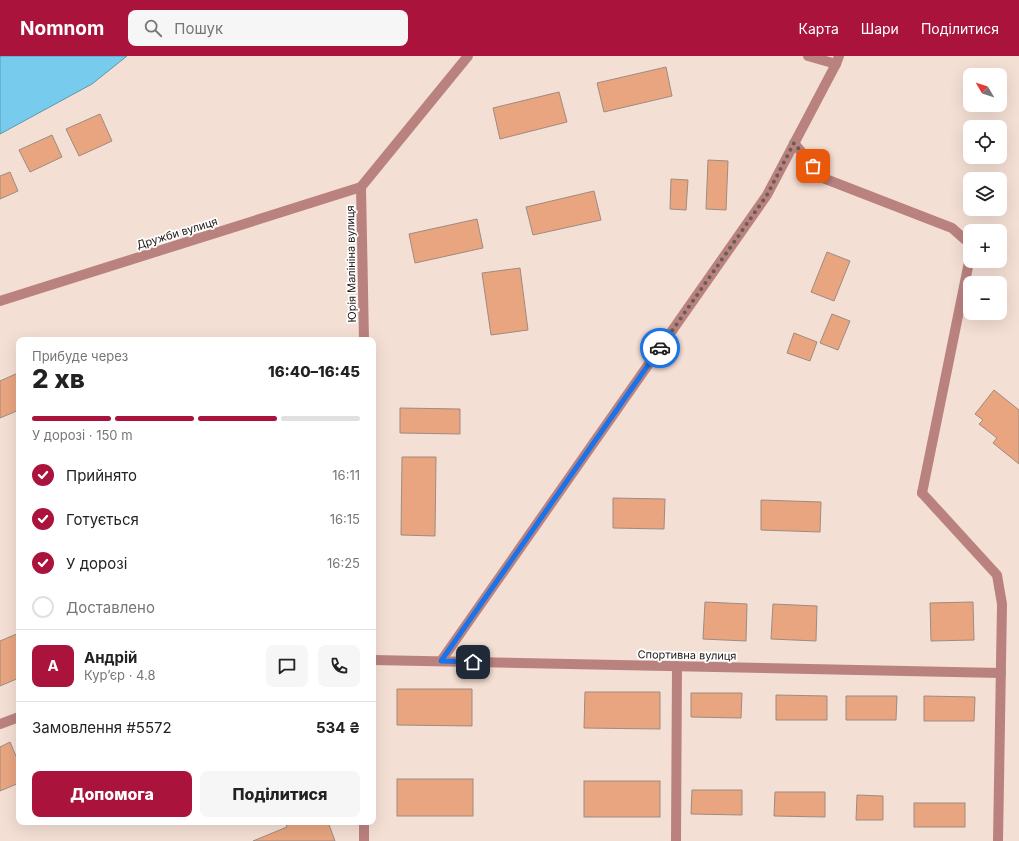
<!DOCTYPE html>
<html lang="uk">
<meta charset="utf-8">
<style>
body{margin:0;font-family:Inter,sans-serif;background:#f6f6f6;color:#222;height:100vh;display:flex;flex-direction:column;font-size:15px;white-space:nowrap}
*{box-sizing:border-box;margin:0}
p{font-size:13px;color:#767676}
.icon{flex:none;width:22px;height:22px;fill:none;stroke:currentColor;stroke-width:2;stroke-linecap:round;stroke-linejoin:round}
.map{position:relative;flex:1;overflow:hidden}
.drawer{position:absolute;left:16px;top:281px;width:360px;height:488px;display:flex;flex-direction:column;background:#fff;border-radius:8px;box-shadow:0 4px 16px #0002}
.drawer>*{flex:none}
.needle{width:26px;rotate:309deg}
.controls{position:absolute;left:963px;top:12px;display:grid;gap:8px}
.controls a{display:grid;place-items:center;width:44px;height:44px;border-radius:8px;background:#fff;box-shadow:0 4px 16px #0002;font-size:20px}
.pin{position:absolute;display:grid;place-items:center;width:34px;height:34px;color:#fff;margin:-17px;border-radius:8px;box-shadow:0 2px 6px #0006}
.courier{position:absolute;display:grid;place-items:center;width:40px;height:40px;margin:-20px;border:3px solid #1a73e8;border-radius:50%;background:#fff;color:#222;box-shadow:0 1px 5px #0007}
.overview em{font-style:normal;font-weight:800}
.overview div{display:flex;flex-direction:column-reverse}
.overview{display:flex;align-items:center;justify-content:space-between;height:68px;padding:0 16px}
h1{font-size:26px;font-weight:800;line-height:30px}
.bar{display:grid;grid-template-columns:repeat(4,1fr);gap:6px 4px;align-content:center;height:48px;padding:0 16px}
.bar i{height:5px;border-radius:3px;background:#e0e0e0}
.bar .on{background:#a9133c}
.bar p{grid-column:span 4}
.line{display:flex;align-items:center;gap:10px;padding:0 16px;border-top:1px solid #e0e0e0}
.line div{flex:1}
.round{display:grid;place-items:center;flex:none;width:42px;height:42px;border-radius:8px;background:#f6f6f6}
ol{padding:0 16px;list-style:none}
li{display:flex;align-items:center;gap:12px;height:44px}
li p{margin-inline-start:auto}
li .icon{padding:4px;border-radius:50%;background:#a9133c;color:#fff;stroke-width:4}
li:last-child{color:#767676}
li i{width:22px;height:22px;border:2px solid #e0e0e0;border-radius:50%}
.cta{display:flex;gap:8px;margin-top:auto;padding:8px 16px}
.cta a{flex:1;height:46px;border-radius:8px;background:#a9133c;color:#fff;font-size:16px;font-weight:800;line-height:46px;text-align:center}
.cta a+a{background:#f6f6f6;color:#222}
header{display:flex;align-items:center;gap:24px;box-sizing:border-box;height:56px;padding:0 20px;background:#a9133c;color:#fff}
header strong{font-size:19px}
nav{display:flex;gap:22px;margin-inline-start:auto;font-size:14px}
.search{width:280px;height:36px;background:#f6f6f6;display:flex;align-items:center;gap:10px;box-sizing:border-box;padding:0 14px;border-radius:8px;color:#767676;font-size:15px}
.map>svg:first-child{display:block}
.water{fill:#7ce;stroke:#5c96ac}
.building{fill:#e8a580;stroke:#9e8b81}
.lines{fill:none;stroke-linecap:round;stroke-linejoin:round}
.service{stroke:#ba827f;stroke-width:10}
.minor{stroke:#ba827f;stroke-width:10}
.done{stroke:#695d57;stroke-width:4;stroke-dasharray:0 7.2}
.route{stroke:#1a73e8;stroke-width:5}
.labels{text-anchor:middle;stroke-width:3.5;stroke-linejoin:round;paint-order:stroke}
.street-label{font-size:11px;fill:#1e1713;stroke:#fff}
</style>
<header>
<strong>Nomnom</strong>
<div class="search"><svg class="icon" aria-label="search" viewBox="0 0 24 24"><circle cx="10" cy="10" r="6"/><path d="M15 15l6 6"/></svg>Пошук</div>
<nav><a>Карта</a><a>Шари</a><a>Поділитися</a></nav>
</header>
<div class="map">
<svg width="1019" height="785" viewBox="0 0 1019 785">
<rect width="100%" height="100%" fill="#f4dfd4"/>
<path class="water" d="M0 0H127L92 28 0 78Z"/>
<g class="building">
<path d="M666 11 672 40 604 56 597 27Z"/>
<path d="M559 36 567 66 500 83 493 52Z"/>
<path d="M100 58 112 85 79 100 66 73Z"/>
<path d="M52 79 62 101 30 116 19 94Z"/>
<path d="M708 104 728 105 726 154 706 153Z"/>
<path d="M10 116 18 135 0 143V120Z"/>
<path d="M671 123 688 124 686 154 670 153Z"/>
<path d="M594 135 601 164 533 179 526 151Z"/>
<path d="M477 163 483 192 415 207 409 178Z"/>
<path d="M827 196 850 205 834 245 811 236Z"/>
<path d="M520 212 528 274 491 279 482 217Z"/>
<path d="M832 258 850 265 838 294 820 287Z"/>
<path d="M794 277 817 286 810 305 787 297Z"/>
<path d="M18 317 19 354 0 362V325Z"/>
<path d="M994 334 1019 354V408L993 387 997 382 979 368 983 364 975 358Z"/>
<path d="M400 352 460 353V378L400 377Z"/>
<path d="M402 401H436L435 480 401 479Z"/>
<path d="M613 442 665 443 664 473 613 472Z"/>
<path d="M761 444 821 446 820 476 761 474Z"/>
<path d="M705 546 747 548 746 585 703 583Z"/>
<path d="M973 546 974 584 931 585 930 547Z"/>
<path d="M773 548 817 550 816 585 771 583Z"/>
<path d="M19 577V622L0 630V585Z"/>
<path d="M397 633H472V670L397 669Z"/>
<path d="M585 636H660V673L584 672Z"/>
<path d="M691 637H742L741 662 691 661Z"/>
<path d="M776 639 827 640V664H776Z"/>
<path d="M846 640H897L896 664H846Z"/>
<path d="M924 640 975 641 974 665H924Z"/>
<path d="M10 686 19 707V727L0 735V691Z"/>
<rect x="397" y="723" width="76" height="37"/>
<rect x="584" y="725" width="76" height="36"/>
<path d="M692 734H742V759L691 758Z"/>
<path d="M775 736H825V761L774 760Z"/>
<path d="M857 739 883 740V764H856Z"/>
<rect x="914" y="747" width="51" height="24"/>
<path d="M285 766H328L335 785H253L287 771Z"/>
</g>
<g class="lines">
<g class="service">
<path d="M794 87 823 122 952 172 970 188"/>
<path d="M922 437 970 201"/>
<path d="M0 668 19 661"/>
</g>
<g class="minor">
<path d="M808 0 836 8 839 0"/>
<path d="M361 131 468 0"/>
<path d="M361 131 364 284"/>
<path d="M0 245 361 131"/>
<path d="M922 437 997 519 1002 548 998 785"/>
<path d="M373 604 1001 617"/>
<path d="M441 605 767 139 836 8"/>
<path d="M364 785V766"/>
<path d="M676 785 677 610"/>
</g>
</g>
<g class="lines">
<path class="done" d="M660 292 767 139 794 87 813 110"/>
<path class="route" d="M473 606 441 605 660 292"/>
</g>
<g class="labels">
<g class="street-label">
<text transform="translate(177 177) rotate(-17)" y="4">Дружби вулиця</text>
<text transform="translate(351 208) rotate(-91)" y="4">Юрія Малініна вулиця</text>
<text transform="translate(687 599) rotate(1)" y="4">Спортивна вулиця</text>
</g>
</g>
</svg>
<div class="controls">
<a><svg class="needle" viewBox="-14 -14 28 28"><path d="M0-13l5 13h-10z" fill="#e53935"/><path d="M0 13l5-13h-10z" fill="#767676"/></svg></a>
<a><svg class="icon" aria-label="locate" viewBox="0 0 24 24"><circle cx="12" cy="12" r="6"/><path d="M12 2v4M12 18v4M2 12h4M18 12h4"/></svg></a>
<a><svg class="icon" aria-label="layers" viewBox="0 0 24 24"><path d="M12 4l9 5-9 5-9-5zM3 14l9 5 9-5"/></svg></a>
<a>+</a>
<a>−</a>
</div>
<div class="pin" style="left:813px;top:110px;background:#ea580c"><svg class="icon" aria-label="bag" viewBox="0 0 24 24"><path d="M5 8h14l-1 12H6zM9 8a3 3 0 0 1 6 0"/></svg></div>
<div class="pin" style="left:473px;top:606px;background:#1f2937"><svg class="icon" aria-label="home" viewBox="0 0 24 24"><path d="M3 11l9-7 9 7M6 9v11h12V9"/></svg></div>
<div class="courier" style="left:660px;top:292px"><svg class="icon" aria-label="car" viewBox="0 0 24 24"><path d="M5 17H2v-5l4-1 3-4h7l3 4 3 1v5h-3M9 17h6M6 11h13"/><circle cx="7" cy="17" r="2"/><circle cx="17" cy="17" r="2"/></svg></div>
<section class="drawer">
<div class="overview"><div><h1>2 хв</h1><p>Прибуде через</p></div><em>16:40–16:45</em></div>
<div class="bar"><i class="on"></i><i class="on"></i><i class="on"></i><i></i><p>У дорозі · 150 m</p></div>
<ol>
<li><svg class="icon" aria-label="check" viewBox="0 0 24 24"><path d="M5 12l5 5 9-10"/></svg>Прийнято<p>16:11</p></li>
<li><svg class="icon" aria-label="check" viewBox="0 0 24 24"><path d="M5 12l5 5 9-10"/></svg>Готується<p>16:15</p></li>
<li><svg class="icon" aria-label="check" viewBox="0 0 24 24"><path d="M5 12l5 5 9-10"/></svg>У дорозі<p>16:25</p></li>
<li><i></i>Доставлено</li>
</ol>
<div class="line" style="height:72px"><b class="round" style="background:#a9133c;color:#fff">А</b><div><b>Андрій</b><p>Кур’єр · 4.8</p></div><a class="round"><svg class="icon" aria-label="chat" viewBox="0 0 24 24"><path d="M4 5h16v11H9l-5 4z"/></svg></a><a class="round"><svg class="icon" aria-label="phone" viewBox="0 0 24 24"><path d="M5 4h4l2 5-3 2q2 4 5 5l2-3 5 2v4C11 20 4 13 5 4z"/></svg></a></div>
<div class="line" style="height:52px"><div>Замовлення #5572</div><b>534 ₴</b></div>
<div class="cta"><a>Допомога</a><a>Поділитися</a></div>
</section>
</div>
